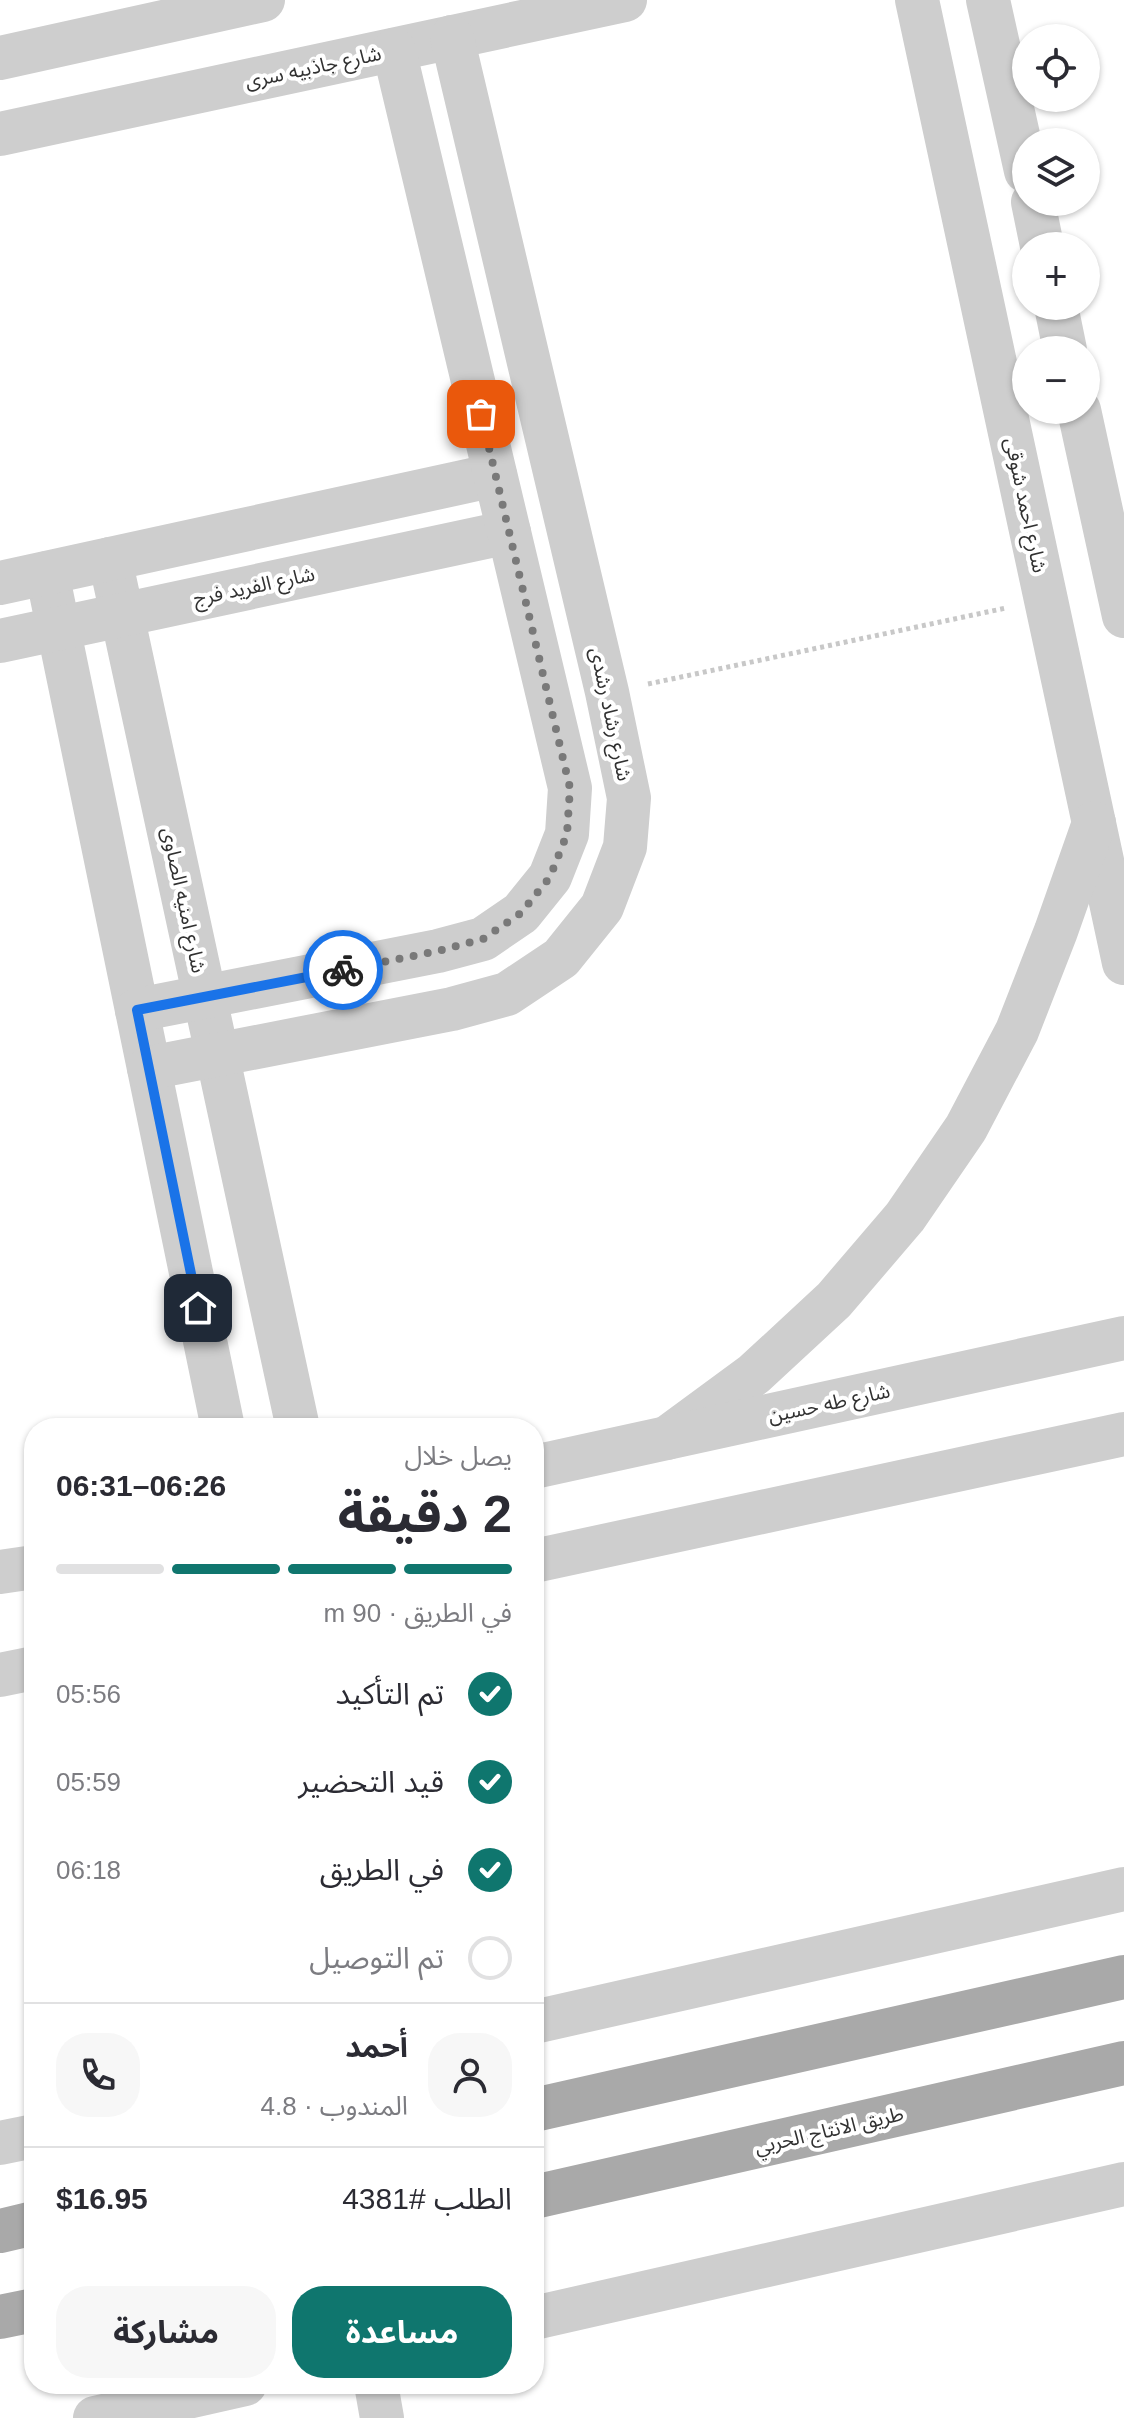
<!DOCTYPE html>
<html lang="ar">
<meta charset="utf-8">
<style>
body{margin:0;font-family:Arial,"Noto Sans Arabic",sans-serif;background:#f7f7f7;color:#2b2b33;direction:rtl;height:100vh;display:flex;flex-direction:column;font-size:30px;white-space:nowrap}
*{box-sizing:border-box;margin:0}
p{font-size:26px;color:#7c7c81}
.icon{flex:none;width:44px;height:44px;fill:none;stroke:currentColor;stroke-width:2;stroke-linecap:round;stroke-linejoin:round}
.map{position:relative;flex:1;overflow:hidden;direction:ltr}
.details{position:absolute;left:24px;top:1418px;width:520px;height:976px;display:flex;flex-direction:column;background:#fff;border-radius:32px;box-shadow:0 2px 6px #0004;direction:rtl}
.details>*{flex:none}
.buttons{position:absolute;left:1012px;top:24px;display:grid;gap:16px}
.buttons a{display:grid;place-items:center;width:88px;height:88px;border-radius:50%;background:#fff;box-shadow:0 2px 6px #0004;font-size:40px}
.pin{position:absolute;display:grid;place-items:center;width:68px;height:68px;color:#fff;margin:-34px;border-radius:16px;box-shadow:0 4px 12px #0006}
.courier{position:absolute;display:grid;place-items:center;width:80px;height:80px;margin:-40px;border:6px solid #1a73e8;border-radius:50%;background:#fff;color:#222;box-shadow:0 2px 10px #0007}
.overview em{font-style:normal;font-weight:700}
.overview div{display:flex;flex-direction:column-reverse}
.overview{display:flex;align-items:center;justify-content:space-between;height:136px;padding:0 32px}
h1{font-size:52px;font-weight:700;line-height:60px}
.bar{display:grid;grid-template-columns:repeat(4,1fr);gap:12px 8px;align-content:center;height:96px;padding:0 32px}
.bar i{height:10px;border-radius:6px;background:#e1e1e2}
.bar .on{background:#0f766e}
.bar p{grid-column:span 4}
.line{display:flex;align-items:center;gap:20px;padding:0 32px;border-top:2px solid #e1e1e2}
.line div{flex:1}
.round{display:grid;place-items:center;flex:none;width:84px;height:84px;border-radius:32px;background:#f7f7f7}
ol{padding:0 32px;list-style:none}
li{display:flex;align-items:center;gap:24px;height:88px}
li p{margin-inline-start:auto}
li .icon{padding:8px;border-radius:50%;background:#0f766e;color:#fff;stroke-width:4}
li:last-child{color:#7c7c81}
li i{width:44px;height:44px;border:4px solid #e1e1e2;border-radius:50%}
.action{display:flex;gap:16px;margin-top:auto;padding:16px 32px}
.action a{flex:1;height:92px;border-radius:32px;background:#0f766e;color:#fff;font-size:32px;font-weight:700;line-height:92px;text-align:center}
.action a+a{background:#f7f7f7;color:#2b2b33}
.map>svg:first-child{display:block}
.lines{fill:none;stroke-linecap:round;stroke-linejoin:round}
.path{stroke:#c8c8c8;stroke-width:5;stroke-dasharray:4 4;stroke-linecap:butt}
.minor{stroke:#cecece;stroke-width:44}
.major{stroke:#a9a9a9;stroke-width:44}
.done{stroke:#797979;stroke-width:8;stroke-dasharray:0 14.4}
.route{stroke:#1a73e8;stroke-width:10}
.labels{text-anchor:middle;stroke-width:8;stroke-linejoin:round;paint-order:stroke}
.street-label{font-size:20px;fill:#313131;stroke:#fff}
</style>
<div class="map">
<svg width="1124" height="2418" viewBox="0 0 1124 2418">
<rect width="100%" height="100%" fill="#fff"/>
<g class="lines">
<path class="path" d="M648 684 1006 608"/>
<g class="minor">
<path d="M917 0 1124 963"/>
<path d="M988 0 1026 171"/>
<path d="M0 58 263 0"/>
<path d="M0 134 625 0"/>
<path d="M1033 202 1042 246"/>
<path d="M1056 306 1065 350"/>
<path d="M1079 410 1124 616"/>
<path d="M110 559 298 1428"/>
<path d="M47 573 223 1428"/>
<path d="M0 583 495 475"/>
<path d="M0 641 509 532"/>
<path d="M137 1010 438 951 483 939 521 913 550 877 567 834 570 788 394 50"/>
<path d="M149 1068 452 1009 507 994 561 958 602 907 625 847 629 798 607 692 452 37"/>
<path d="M667 1438 754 1374 834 1300 905 1217 966 1128 1017 1031 1056 931 1094 823"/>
<path d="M534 1467 1124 1338"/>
<path d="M534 1561 1124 1434"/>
<path d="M0 1572 34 1567"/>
<path d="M0 1675 34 1668"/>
<path d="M534 2022 1124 1889"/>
<path d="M0 2143 34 2136"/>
<path d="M534 2318 1124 2184"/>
<path d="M376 2384 382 2418"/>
<path d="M95 2418 245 2384"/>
</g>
<g class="major">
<path d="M534 2110 1124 1977"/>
<path d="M534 2197 1124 2063"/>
<path d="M0 2231 34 2223"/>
<path d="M0 2317 34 2310"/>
</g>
</g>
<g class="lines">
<path class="done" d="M343 970 438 951 483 939 521 913 550 877 567 834 570 788 481 414"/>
<path class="route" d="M198 1308 137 1010 343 970"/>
</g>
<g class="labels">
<g class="street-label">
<text transform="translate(313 67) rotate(-12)" y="7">شارع جاذبيه سرى</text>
<text transform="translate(1026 505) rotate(78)" y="7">شارع احمد شوقى</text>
<text transform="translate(254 586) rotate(-12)" y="7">شارع الفريد فرج</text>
<text transform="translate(611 714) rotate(78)" y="7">شارع رشاد رشدى</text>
<text transform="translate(184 900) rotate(78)" y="7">شارع امنيه الصاوى</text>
<text transform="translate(829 1403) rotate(-12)" y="7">شارع طه حسين</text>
<text transform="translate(829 2130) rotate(-13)" y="7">طريق الانتاج الحربي</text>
</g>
</g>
</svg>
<div class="buttons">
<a><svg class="icon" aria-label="locate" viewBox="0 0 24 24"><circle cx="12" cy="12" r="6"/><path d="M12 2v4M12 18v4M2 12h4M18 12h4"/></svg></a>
<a><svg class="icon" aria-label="layers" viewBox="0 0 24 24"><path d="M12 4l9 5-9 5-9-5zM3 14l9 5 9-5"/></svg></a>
<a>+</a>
<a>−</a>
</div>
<div class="pin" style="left:481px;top:414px;background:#ea580c"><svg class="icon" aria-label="bag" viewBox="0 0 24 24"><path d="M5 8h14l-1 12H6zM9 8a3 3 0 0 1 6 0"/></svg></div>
<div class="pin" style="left:198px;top:1308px;background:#1f2937"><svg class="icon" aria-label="home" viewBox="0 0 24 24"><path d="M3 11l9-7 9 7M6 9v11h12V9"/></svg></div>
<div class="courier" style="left:343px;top:970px"><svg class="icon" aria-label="bike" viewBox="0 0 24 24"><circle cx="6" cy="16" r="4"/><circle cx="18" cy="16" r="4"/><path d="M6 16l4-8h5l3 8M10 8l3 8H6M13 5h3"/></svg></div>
<section class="details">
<div class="overview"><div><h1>2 دقيقة</h1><p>يصل خلال</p></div><em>06:26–06:31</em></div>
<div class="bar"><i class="on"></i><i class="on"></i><i class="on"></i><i></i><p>في الطريق · 90 m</p></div>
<ol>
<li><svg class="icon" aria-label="check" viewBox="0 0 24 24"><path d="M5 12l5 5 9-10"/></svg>تم التأكيد<p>05:56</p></li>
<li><svg class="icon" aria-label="check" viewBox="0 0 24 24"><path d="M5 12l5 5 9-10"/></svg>قيد التحضير<p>05:59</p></li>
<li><svg class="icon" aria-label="check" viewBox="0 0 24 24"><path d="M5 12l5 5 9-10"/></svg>في الطريق<p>06:18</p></li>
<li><i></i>تم التوصيل</li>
</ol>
<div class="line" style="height:144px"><a class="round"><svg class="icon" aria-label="person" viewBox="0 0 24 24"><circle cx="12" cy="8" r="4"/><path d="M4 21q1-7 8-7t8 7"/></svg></a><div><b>أحمد</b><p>المندوب · 4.8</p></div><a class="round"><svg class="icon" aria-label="phone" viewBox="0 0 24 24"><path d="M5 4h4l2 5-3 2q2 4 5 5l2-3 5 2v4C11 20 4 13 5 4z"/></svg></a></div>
<div class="line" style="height:104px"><div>الطلب #4381</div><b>$16.95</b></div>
<div class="action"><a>مساعدة</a><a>مشاركة</a></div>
</section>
</div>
